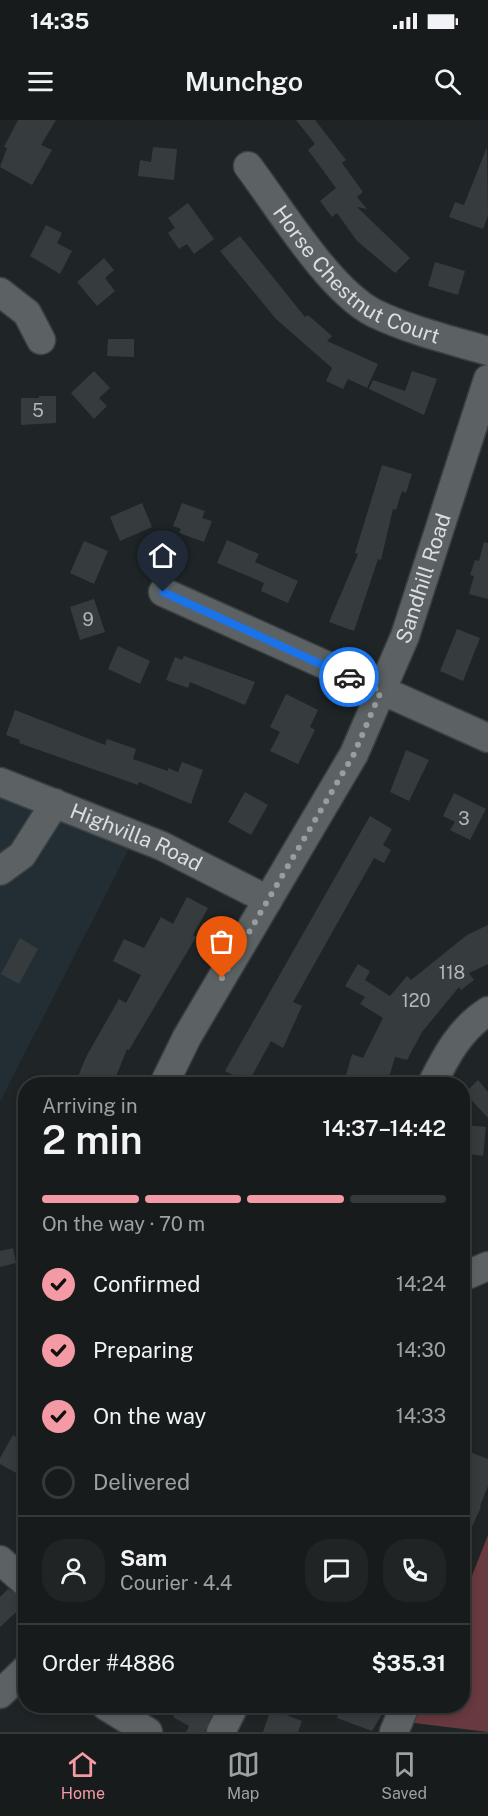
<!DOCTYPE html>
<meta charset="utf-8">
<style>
body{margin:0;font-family:"Public Sans",sans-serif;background:#202425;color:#f1f3f6;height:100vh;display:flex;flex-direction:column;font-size:22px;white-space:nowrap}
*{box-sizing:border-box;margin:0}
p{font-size:20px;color:#9ea1a3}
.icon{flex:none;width:33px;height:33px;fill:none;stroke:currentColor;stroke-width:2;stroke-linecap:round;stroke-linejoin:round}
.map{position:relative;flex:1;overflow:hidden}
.panel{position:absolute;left:18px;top:957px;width:452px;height:636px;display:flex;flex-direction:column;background:#171b1c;border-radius:24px;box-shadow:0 3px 9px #0003,0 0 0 2px #36393b}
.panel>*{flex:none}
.pin{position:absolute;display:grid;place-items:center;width:51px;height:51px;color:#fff;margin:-62px -26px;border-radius:50% 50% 50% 0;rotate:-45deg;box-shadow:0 0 6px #0007}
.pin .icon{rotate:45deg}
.courier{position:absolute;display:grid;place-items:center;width:60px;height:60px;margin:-30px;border:4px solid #1a73e8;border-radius:50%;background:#fff;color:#222;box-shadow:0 2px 8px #0007}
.head em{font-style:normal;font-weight:600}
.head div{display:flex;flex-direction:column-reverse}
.head{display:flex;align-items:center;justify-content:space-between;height:102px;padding:0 24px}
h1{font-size:39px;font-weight:600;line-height:45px}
.bar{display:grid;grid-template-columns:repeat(4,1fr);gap:9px 6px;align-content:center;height:72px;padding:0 24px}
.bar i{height:8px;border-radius:4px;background:#36393b}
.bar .active{background:#f49aa4}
.bar p{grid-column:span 4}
.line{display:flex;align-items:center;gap:15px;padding:0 24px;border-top:2px solid #36393b}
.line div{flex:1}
.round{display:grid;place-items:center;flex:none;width:63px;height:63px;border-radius:24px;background:#202425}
ol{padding:0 24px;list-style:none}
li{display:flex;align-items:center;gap:18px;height:66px}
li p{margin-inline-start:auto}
li .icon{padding:6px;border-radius:50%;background:#f49aa4;color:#111;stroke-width:4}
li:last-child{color:#9ea1a3}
li i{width:33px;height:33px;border:3px solid #36393b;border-radius:50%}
.status{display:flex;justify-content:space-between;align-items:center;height:42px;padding:0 30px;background:#171b1c;direction:ltr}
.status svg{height:16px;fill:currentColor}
header{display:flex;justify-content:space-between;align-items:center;height:78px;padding:0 24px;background:#171b1c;font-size:27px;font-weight:600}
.menu{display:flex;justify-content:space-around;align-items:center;height:84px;border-top:2px solid #36393b;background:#171b1c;font-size:16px;color:#9ea1a3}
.menu a{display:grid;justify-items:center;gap:3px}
.menu .active{color:#f49aa4}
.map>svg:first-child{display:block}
.built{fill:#222e33}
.forest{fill:#68393e}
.building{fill:#363c3e}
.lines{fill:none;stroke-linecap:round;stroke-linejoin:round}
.minor-casing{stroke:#3b3f41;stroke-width:31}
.minor{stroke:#5c6264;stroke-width:28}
.done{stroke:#999d9f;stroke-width:6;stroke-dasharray:0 10.8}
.route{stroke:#1a73e8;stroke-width:8}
.labels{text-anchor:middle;stroke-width:5;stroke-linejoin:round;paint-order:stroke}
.number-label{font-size:18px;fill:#b2b6b8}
.street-label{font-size:21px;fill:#dbdee0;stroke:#0a0d0d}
</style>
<div class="status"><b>14:35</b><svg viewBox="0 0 49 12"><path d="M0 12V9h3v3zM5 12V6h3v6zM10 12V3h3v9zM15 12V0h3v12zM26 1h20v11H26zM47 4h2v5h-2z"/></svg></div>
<header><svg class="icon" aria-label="menu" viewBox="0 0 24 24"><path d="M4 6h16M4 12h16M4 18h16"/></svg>Munchgo<svg class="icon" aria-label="search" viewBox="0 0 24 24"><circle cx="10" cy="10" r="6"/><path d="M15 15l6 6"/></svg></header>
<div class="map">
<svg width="488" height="1612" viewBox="0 0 488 1612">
<rect width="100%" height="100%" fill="#1f2426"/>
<path class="built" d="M0 663 136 715 0 982Z"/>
<path class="forest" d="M488 1415V1612L414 1603 421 1586H462V1481Z"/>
<g class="building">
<path d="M18 0H56L41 25 52 30 32 65 0 47 7 28 4 27Z"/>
<path d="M296 0H315L346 40 342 43 363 72 357 77 367 89 357 87 410 138 395 153 357 121 337 93 332 97 320 81 336 68 308 30 315 24Z"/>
<path d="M153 27 177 29 174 60 138 56 140 40 151 42Z"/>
<path d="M487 27 488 96 483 109 449 97 455 82 464 85Z"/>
<path d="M188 83 214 119 194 134 187 124 179 129 168 113 175 108 168 98Z"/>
<path d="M46 105 62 113 57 123 72 131 60 154 30 136Z"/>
<path d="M240 116 305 197 308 195 332 216 327 221 378 244 367 268 348 259 343 269 326 261 332 248 276 199 220 131Z"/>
<path d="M104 138 114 150 105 158 115 171 97 186 77 162Z"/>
<path d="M435 142 465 151 458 175 428 166Z"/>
<path d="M108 219H134V237L107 236Z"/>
<path d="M94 251 110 268 99 278 107 286 94 299 71 273Z"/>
<path d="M412 251 437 259 424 295 369 269 373 260 405 271Z"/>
<path d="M39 276H56V303L21 305V278H39Z"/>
<path d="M382 345 412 354 406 373 402 371 396 390 393 389 381 440 378 439 354 511 329 502 358 434 355 433Z"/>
<path d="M142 383 152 407 120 421 110 397Z"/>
<path d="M182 383 205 391 202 398 212 401 204 422 179 413 181 409 173 406Z"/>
<path d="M227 420 259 434 255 442 298 461 288 483 261 471 264 463 217 443Z"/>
<path d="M84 421 108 431 94 464 70 453Z"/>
<path d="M484 422 488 423V479L469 474 474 456 470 455 475 440 479 441Z"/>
<path d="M94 479 105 512 80 520 70 487Z"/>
<path d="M457 509 480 518 463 561 440 551Z"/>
<path d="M118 526 150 541 140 564 108 549Z"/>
<path d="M184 536 255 562 245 585 190 562 188 568 166 560 175 537 182 540Z"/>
<path d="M286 574 318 590 310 607 315 610 298 644 270 631 280 612 270 607Z"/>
<path d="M15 590 105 625 107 619 136 629 133 639 168 651V648L178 652 182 642 203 650 191 684 139 662 138 665 19 623 20 620 6 615Z"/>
<path d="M406 630 429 640 409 681 390 672Z"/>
<path d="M245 672 268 685 251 715 228 702Z"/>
<path d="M454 673 486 689 470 720 450 710 455 702 443 696Z"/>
<path d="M370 696 392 709 383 725 391 730 384 743 374 738 293 882 302 886 283 928 271 921 248 963 225 951Z"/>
<path d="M187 777 208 788 193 815 196 817 129 930 127 929 113 964H75L86 937 119 879 126 883 141 855 113 841 124 819 144 828 161 797 173 804Z"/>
<path d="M488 805V844L469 853 474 860 461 870 459 867 422 912 407 940 395 937 387 964H355V962L345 959 352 934 363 938 383 898 360 884 365 877 345 866 358 844 370 851 365 860 390 876 407 856 411 860 467 815Z"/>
<path d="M20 818 38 829 19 864 1 854Z"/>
<path d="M478 960 488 972V998L465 973Z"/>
<path d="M464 1005 486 1007 483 1036 462 1033Z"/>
<path d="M13 1128 16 1143 0 1147V1131Z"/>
<path d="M13 1315 26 1322V1339L18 1354 0 1344V1338Z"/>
<path d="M462 1329 488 1339V1366L480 1386 481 1387 462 1428Z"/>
<path d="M8 1469 26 1479V1483L0 1507V1477Z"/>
<path d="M179 1586H216L205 1612H186L189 1606 173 1597Z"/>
<path d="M340 1586H387L372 1611 337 1598Z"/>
<path d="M271 1589 302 1601 298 1612H263Z"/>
</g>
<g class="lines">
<defs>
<g id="minor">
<path id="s1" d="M248 46C279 87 329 170 374 193 409 210 450 220 488 231"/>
<path d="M0 172 27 193 41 220"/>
<path d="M163 472 488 618"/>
<path id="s2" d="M0 662 162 726 268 780"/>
<path d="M0 751 22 735 55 683"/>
<path id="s3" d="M164 964 187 917 354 634 405 516 488 259"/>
<path d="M432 964C446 936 460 909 488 891"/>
<path d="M462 1157 488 1146"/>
<path d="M0 1440 26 1463"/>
<path d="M0 1574 26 1549"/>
<path d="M106 1586 148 1612"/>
<path d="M221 1612 234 1586"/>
<path d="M394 1612 405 1586"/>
</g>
</defs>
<use href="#minor" class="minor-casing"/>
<use href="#minor" class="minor"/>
</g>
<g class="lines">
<path class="done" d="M222 858 354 634 381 571 349 557"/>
<path class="route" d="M163 472 349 557"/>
</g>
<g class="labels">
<g class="number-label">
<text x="38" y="297">5</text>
<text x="88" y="506">9</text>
<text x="464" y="705">3</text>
<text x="452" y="859">118</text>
<text x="416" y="887">120</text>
</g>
<g class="street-label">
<text dy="7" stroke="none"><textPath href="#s1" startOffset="158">Horse Chestnut Court</textPath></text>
<text dy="7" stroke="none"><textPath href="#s3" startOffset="570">Sandhill Road</textPath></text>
<text dy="7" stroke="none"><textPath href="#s2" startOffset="147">Highvilla Road</textPath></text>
</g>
</g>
</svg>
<div class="pin" style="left:222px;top:858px;background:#ea580c"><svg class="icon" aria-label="bag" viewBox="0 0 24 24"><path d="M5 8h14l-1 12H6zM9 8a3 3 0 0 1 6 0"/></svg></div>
<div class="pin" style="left:163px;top:472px;background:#1f2937"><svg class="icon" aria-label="home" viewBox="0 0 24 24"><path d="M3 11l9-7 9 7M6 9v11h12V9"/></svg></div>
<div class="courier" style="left:349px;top:557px"><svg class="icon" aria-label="car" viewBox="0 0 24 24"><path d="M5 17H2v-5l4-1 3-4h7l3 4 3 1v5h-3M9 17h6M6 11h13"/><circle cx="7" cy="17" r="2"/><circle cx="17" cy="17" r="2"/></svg></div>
<section class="panel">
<div class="head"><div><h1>2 min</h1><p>Arriving in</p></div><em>14:37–14:42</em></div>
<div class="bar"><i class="active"></i><i class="active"></i><i class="active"></i><i></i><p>On the way · 70 m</p></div>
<ol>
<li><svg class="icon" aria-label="check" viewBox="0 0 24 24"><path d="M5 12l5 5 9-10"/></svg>Confirmed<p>14:24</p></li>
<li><svg class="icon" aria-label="check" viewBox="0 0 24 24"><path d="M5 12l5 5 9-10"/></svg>Preparing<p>14:30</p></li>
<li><svg class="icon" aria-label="check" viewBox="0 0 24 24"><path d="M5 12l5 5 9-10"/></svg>On the way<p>14:33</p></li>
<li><i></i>Delivered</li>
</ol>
<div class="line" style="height:108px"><a class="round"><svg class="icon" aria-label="person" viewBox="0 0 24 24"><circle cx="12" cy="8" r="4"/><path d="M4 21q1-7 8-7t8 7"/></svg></a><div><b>Sam</b><p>Courier · 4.4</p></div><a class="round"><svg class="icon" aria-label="chat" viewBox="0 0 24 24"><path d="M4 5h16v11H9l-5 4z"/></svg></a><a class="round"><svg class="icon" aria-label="phone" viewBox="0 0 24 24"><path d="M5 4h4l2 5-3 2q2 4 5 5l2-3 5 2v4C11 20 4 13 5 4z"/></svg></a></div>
<div class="line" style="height:78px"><div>Order #4886</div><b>$35.31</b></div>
</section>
</div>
<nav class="menu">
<a class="active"><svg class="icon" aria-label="home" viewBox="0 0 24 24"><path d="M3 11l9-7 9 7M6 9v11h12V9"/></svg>Home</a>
<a><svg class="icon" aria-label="map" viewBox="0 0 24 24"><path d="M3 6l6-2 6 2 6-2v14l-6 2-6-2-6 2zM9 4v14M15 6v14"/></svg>Map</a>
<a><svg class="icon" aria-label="saved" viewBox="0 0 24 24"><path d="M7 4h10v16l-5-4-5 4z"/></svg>Saved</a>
</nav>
